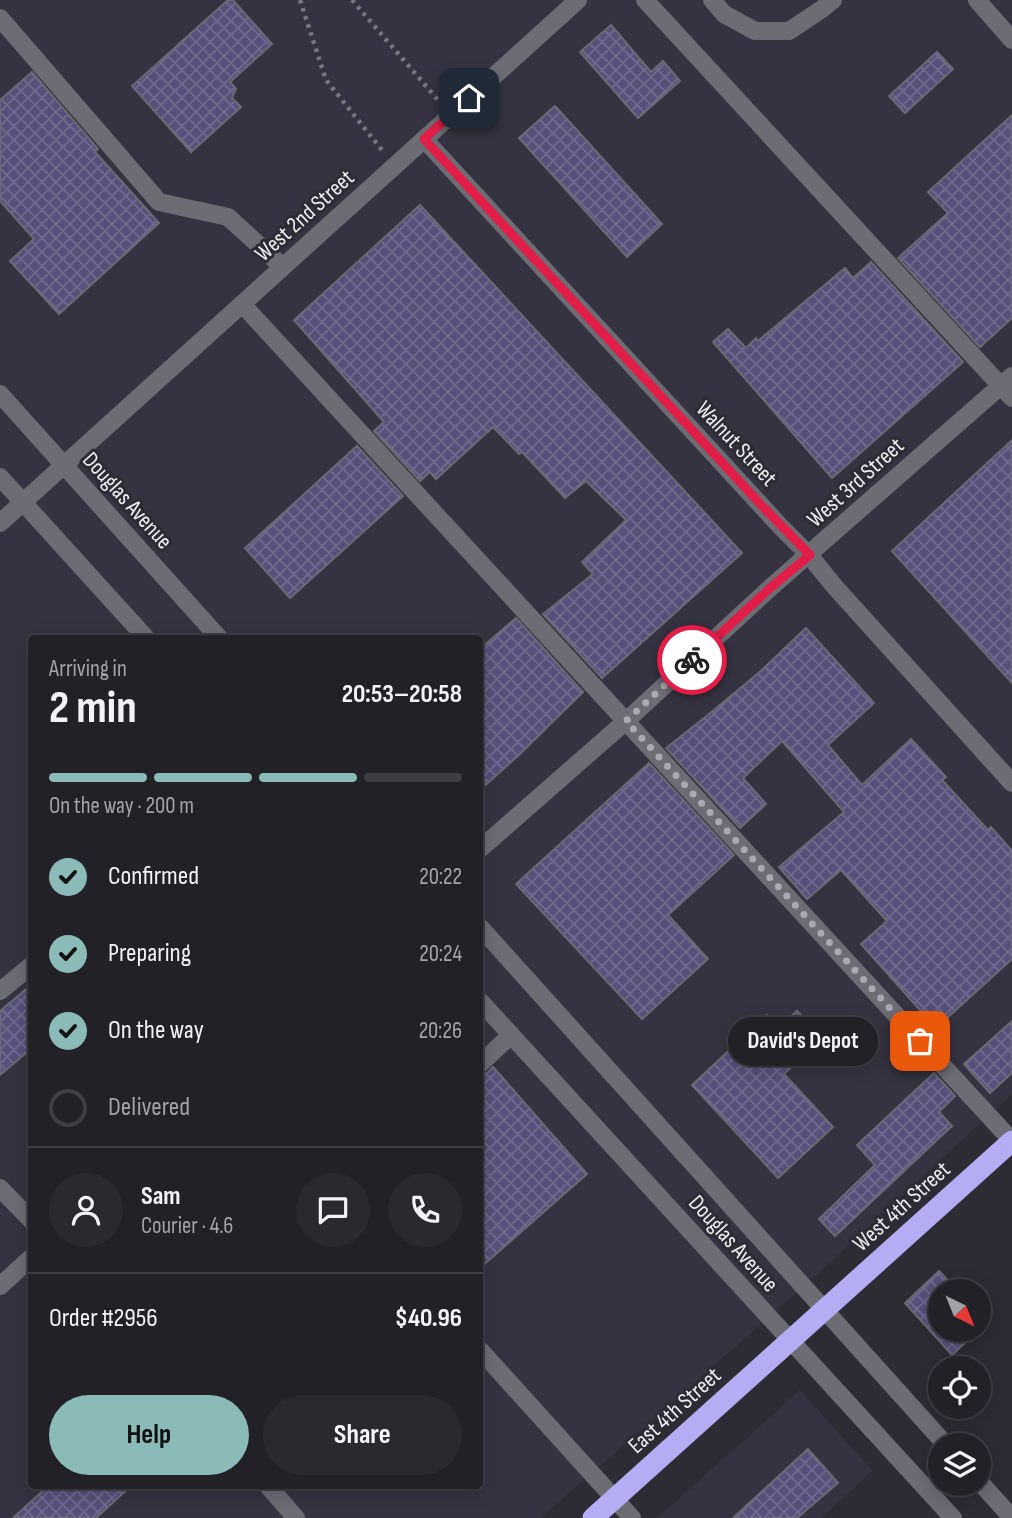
<!DOCTYPE html>
<meta charset="utf-8">
<style>
body{margin:0;font-family:"Sofia Sans Condensed",sans-serif;background:#2a292f;color:#f1f3f6;height:100vh;display:flex;flex-direction:column;font-size:26px;white-space:nowrap}
*{box-sizing:border-box;margin:0}
p{font-size:23px;color:#a2a3a7}
.icon{flex:none;width:38px;height:38px;fill:none;stroke:currentColor;stroke-width:2;stroke-linecap:round;stroke-linejoin:round}
.map{position:relative;flex:1;overflow:hidden}
.side{position:absolute;left:28px;top:635px;width:455px;height:854px;display:flex;flex-direction:column;background:#222127;border-radius:7px;box-shadow:0 4px 18px #0003,0 0 0 2px #3f3e44}
.side>*{flex:none}
.needle{width:46px;rotate:137deg}
.controls{position:absolute;left:928px;top:1279px;display:grid;gap:14px}
.controls a{display:grid;place-items:center;width:63px;height:63px;border-radius:50%;background:#222127;box-shadow:0 4px 18px #0003,0 0 0 2px #3f3e44;font-size:35px}
.pin{position:absolute;display:grid;place-items:center;width:60px;height:60px;color:#fff;margin:-30px;border-radius:14px;box-shadow:0 4px 10px #0006}
.courier{position:absolute;display:grid;place-items:center;width:70px;height:70px;margin:-35px;border:5px solid #e11d48;border-radius:50%;background:#fff;color:#222;box-shadow:0 2px 9px #0007}
.bubble{position:absolute;height:49px;border-radius:24px;background:#222127;box-shadow:0 4px 18px #0003,0 0 0 2px #3f3e44;font-size:23px;font-weight:700;line-height:49px;text-align:center}
.summary em{font-style:normal;font-weight:700}
.summary div{display:flex;flex-direction:column-reverse}
.summary{display:flex;align-items:center;justify-content:space-between;height:119px;padding:0 21px}
h1{font-size:46px;font-weight:700;line-height:52px}
.bar{display:grid;grid-template-columns:repeat(4,1fr);gap:10px 7px;align-content:center;height:84px;padding:0 21px}
.bar i{height:9px;border-radius:5px;background:#3f3e44}
.bar .current{background:#8bbbb9}
.bar p{grid-column:span 4}
.line{display:flex;align-items:center;gap:18px;padding:0 21px;border-top:2px solid #3f3e44}
.line div{flex:1}
.round{display:grid;place-items:center;flex:none;width:74px;height:74px;border-radius:37px;background:#2a292f}
ol{padding:0 21px;list-style:none}
li{display:flex;align-items:center;gap:21px;height:77px}
li p{margin-inline-start:auto}
li .icon{padding:7px;border-radius:50%;background:#8bbbb9;color:#111;stroke-width:4}
li:last-child{color:#a2a3a7}
li i{width:38px;height:38px;border:4px solid #3f3e44;border-radius:50%}
.action{display:flex;gap:14px;margin-top:auto;padding:14px 21px}
.action a{flex:1;height:80px;border-radius:42px;background:#8bbbb9;color:#111;font-size:28px;font-weight:700;line-height:80px;text-align:center}
.action a+a{background:#2a292f;color:#f1f3f6}
.map>svg:first-child{display:block}
.built{fill:#353341;fill-rule:evenodd}
.building{fill:url(#building-cross-hatch);stroke:#6a6a73;stroke-width:2}
.lines{fill:none;stroke-linecap:round;stroke-linejoin:round}
.path{stroke:#77777e;stroke-width:4.5;stroke-dasharray:3.5 5;stroke-linecap:butt}
.minor{stroke:#6c6c75;stroke-width:18}
.highway{stroke:#b5adf3;stroke-width:21}
.done{stroke:#aaa9b0;stroke-width:7;stroke-dasharray:0 12.6}
.route{stroke:#e11d48;stroke-width:9}
.labels{text-anchor:middle;stroke-width:6;stroke-linejoin:round;paint-order:stroke}
.street-label{font-size:23px;fill:#ededf2;stroke:#2d2c34}
</style>
<div class="map">
<svg width="1012" height="1518" viewBox="0 0 1012 1518">
<defs>
<pattern id="building-cross-hatch" width="8" height="8" patternUnits="userSpaceOnUse" patternTransform="scale(1.75)"><rect width="8" height="8" fill="#56517b"/><path d="M0 0l8 8M0 8l8-8" fill="none" stroke="#6f6a8e"/></pattern>
</defs>
<rect width="100%" height="100%" fill="#2d2c34"/>
<g class="built">
<path d="M0 0H1012V1094L821 1271 541 1518H0ZM32 639H480V1486H32Z"/>
<path d="M800 1390 873 1471 821 1518H657Z"/>
</g>
<g class="building">
<path d="M228 0H233L272 44 230 82 236 89 232 98 241 107 191 152 132 86Z"/>
<path d="M611 25 651 72 663 61 680 81 638 118 580 52Z"/>
<path d="M937 52 953 69 905 113 889 96Z"/>
<path d="M32 72 98 149 95 152 159 223 59 314 10 261 34 239 0 201V100Z"/>
<path d="M555 106 662 224 627 257 519 138Z"/>
<path d="M1012 115V318L980 347 898 258 948 213 928 192Z"/>
<path d="M420 205 742 553 602 678 543 614 593 574 582 562 626 520 586 481 565 498 522 452 519 454 493 427 436 479 430 472 420 481 374 431 384 422 294 320Z"/>
<path d="M871 262 963 362 832 478 713 342 728 329 746 348 756 338 758 341 845 268 853 278Z"/>
<path d="M1012 440V683L892 551Z"/>
<path d="M357 446 403 496 290 598 245 548Z"/>
<path d="M516 618 583 692 521 753 480 790V649Z"/>
<path d="M806 628 874 703 828 745 862 785 911 739 946 777 942 780 988 830 991 827 1012 851V959L936 1028 861 944 887 921 841 870 807 899 779 867 844 812 782 741 743 778 766 804 740 828 666 748 714 710 762 670Z"/>
<path d="M649 763 734 855 668 915 708 959 642 1019 516 884Z"/>
<path d="M32 984V1048L0 1075V1011Z"/>
<path d="M797 1011 822 1038 784 1074 833 1127 778 1178 692 1085 767 1015 779 1028Z"/>
<path d="M1012 1021V1073L990 1093 964 1064Z"/>
<path d="M493 1067 587 1174 480 1268V1076L487 1073Z"/>
<path d="M934 1073 955 1096 939 1112 952 1126 835 1236 819 1219 875 1165 857 1145Z"/>
<path d="M939 1271 959 1292H940V1330H978V1313L987 1322 952 1355 905 1303Z"/>
<path d="M808 1449 838 1483 797 1518H733Z"/>
<path d="M48 1486H131L96 1518H13Z"/>
</g>
<g class="lines">
<g class="path">
<path d="M300 0 326 80 382 150"/>
<path d="M352 0 438 100"/>
</g>
<g class="minor">
<path d="M645 0 1012 398"/>
<path d="M712 0 724 14 755 31H789L822 9 833 0"/>
<path d="M977 0 1012 40"/>
<path d="M0 18 159 202 228 217 283 267"/>
<path d="M424 139 781 527 809 555 835 587 1012 783"/>
<path d="M242 304 1012 1141"/>
<path d="M0 394 220 639"/>
<path d="M0 477 147 639"/>
<path d="M0 523 578 0"/>
<path d="M480 849 626 721 770 588 1012 376"/>
<path d="M480 927 947 1446"/>
<path d="M0 991 32 965"/>
<path d="M480 1001 953 1518"/>
<path d="M480 1064 511 1035"/>
<path d="M0 1188 32 1221"/>
<path d="M0 1286 32 1257"/>
<path d="M480 1350 632 1518"/>
<path d="M978 1480 1012 1518"/>
<path d="M268 1486 296 1518"/>
</g>
<path class="highway" d="M593 1518 1012 1141"/>
</g>
<g class="lines">
<path class="done" d="M692 660 626 721 920 1041"/>
<path class="route" d="M469 98 424 139 763 507 810 555 770 588 692 660"/>
</g>
<g class="labels">
<g class="street-label">
<text transform="translate(304 215) rotate(-42)" y="8">West 2nd Street</text>
<text transform="translate(737 443) rotate(47)" y="8">Walnut Street</text>
<text transform="translate(855 482) rotate(-42)" y="8">West 3rd Street</text>
<text transform="translate(128 500) rotate(48)" y="8">Douglas Avenue</text>
<text transform="translate(901 1206) rotate(-42)" y="8">West 4th Street</text>
<text transform="translate(734 1243) rotate(48)" y="8">Douglas Avenue</text>
<text transform="translate(674 1410) rotate(-42)" y="8">East 4th Street</text>
</g>
</g>
</svg>
<div class="controls">
<a><svg class="needle" viewBox="-14 -14 28 28"><path d="M0-13l5 13h-10z" fill="#e53935"/><path d="M0 13l5-13h-10z" fill="#a2a3a7"/></svg></a>
<a><svg class="icon" aria-label="locate" viewBox="0 0 24 24"><circle cx="12" cy="12" r="6"/><path d="M12 2v4M12 18v4M2 12h4M18 12h4"/></svg></a>
<a><svg class="icon" aria-label="layers" viewBox="0 0 24 24"><path d="M12 4l9 5-9 5-9-5zM3 14l9 5 9-5"/></svg></a>
</div>
<div class="pin" style="left:920px;top:1041px;background:#ea580c"><svg class="icon" aria-label="bag" viewBox="0 0 24 24"><path d="M5 8h14l-1 12H6zM9 8a3 3 0 0 1 6 0"/></svg></div>
<div class="pin" style="left:469px;top:98px;background:#1f2937"><svg class="icon" aria-label="home" viewBox="0 0 24 24"><path d="M3 11l9-7 9 7M6 9v11h12V9"/></svg></div>
<div class="courier" style="left:692px;top:660px"><svg class="icon" aria-label="bike" viewBox="0 0 24 24"><circle cx="6" cy="16" r="4"/><circle cx="18" cy="16" r="4"/><path d="M6 16l4-8h5l3 8M10 8l3 8H6M13 5h3"/></svg></div>
<div class="bubble" style="left:728px;top:1017px;width:150px">David's Depot</div>
<section class="side">
<div class="summary"><div><h1>2 min</h1><p>Arriving in</p></div><em>20:53–20:58</em></div>
<div class="bar"><i class="current"></i><i class="current"></i><i class="current"></i><i></i><p>On the way · 200 m</p></div>
<ol>
<li><svg class="icon" aria-label="check" viewBox="0 0 24 24"><path d="M5 12l5 5 9-10"/></svg>Confirmed<p>20:22</p></li>
<li><svg class="icon" aria-label="check" viewBox="0 0 24 24"><path d="M5 12l5 5 9-10"/></svg>Preparing<p>20:24</p></li>
<li><svg class="icon" aria-label="check" viewBox="0 0 24 24"><path d="M5 12l5 5 9-10"/></svg>On the way<p>20:26</p></li>
<li><i></i>Delivered</li>
</ol>
<div class="line" style="height:126px"><a class="round"><svg class="icon" aria-label="person" viewBox="0 0 24 24"><circle cx="12" cy="8" r="4"/><path d="M4 21q1-7 8-7t8 7"/></svg></a><div><b>Sam</b><p>Courier · 4.6</p></div><a class="round"><svg class="icon" aria-label="chat" viewBox="0 0 24 24"><path d="M4 5h16v11H9l-5 4z"/></svg></a><a class="round"><svg class="icon" aria-label="phone" viewBox="0 0 24 24"><path d="M5 4h4l2 5-3 2q2 4 5 5l2-3 5 2v4C11 20 4 13 5 4z"/></svg></a></div>
<div class="line" style="height:91px"><div>Order #2956</div><b>$40.96</b></div>
<div class="action"><a>Help</a><a>Share</a></div>
</section>
</div>
